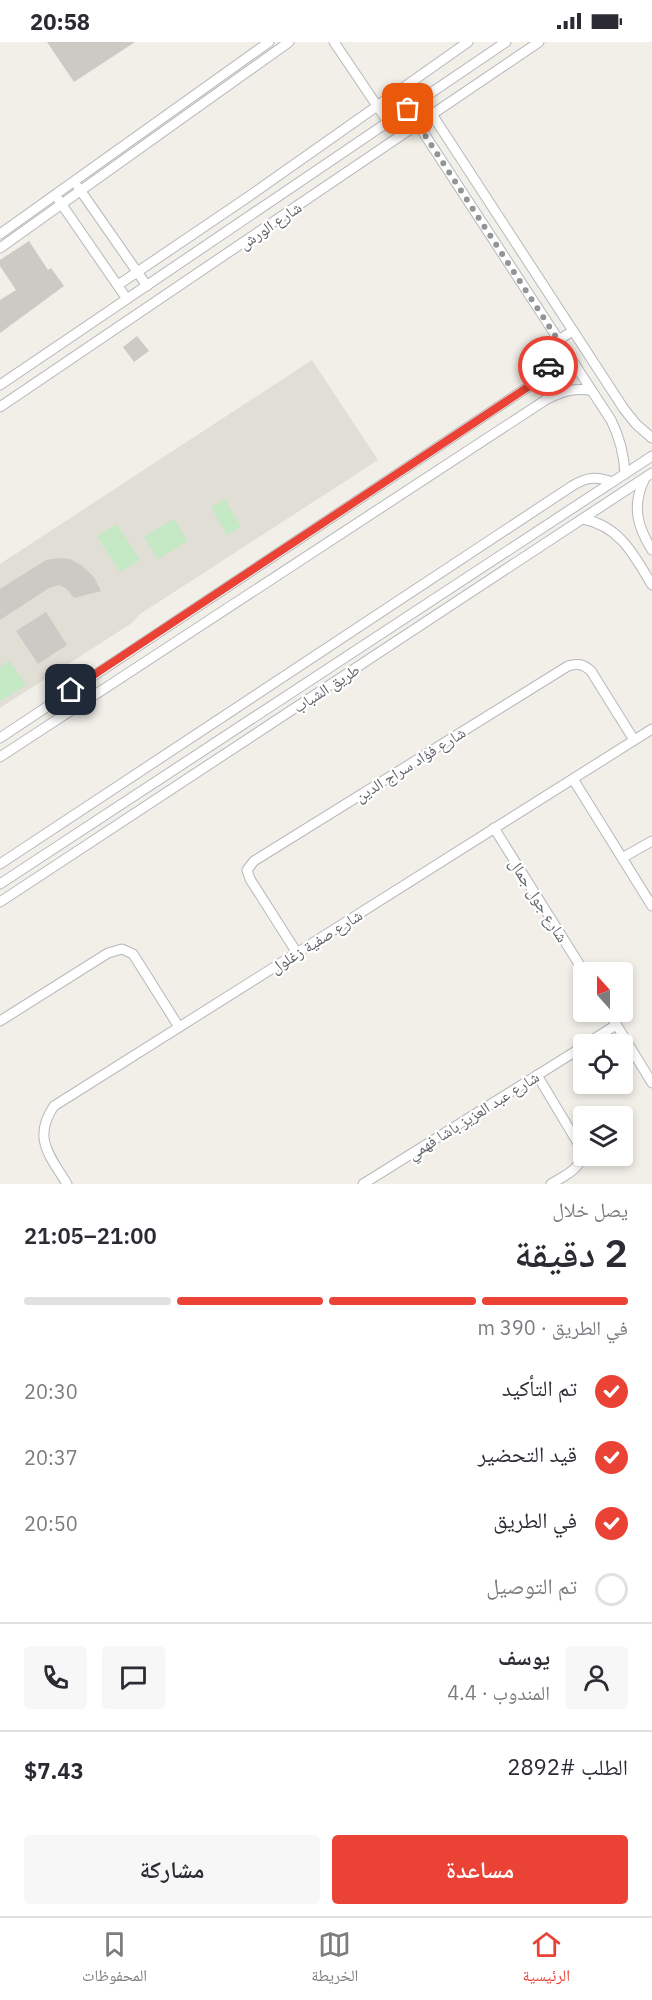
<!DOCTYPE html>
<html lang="ar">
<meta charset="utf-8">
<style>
body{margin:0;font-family:"IBM Plex Sans","Noto Naskh Arabic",sans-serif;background:#f7f7f7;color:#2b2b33;direction:rtl;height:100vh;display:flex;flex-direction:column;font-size:22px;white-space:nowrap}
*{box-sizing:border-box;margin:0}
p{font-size:20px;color:#7c7c81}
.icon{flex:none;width:33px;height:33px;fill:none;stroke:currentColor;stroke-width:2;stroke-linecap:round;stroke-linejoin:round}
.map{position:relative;height:1142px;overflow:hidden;direction:ltr}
.side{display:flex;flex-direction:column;background:#fff;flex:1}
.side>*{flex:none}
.needle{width:39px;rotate:339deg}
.buttons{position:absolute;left:573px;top:920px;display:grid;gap:12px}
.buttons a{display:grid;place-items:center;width:60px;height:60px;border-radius:6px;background:#fff;box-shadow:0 3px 9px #0003;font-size:30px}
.pin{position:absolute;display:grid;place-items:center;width:51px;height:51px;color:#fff;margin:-26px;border-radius:12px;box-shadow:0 3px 9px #0006}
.courier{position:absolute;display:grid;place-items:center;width:60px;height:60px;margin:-30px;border:4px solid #ea4335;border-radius:50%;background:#fff;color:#222;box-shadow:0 2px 8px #0007}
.overview em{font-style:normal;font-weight:600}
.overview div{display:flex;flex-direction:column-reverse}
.overview{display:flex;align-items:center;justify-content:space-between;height:102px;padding:0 24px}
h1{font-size:39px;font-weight:600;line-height:45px}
.bar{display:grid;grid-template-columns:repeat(4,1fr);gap:9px 6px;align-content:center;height:72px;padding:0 24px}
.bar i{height:8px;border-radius:4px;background:#e1e1e2}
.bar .on{background:#ea4335}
.bar p{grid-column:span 4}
.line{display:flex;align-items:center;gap:15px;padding:0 24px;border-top:2px solid #e1e1e2}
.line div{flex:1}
.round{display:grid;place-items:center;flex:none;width:63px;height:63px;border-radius:6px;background:#f7f7f7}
ol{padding:0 24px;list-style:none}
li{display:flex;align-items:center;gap:18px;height:66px}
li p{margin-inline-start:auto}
li .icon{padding:6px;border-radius:50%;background:#ea4335;color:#fff;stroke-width:4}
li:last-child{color:#7c7c81}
li i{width:33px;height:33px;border:3px solid #e1e1e2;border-radius:50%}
.cta{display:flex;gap:12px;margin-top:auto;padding:12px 24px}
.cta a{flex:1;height:69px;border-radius:6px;background:#ea4335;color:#fff;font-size:24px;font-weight:600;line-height:69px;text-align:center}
.cta a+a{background:#f7f7f7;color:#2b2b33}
.status{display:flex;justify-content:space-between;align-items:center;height:42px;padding:0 30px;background:#fff;direction:ltr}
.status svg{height:16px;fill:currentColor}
.tabs{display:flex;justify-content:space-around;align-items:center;height:84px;border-top:2px solid #e1e1e2;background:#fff;font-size:16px;color:#7c7c81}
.tabs a{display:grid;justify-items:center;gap:3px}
.tabs .on{color:#ea4335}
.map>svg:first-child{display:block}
.education{fill:#e1ded6}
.green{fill:#c5e8c5}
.building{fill:#cccac5}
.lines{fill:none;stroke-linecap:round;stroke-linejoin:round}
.minor-casing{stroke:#b5b8bc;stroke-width:11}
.minor{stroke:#fff;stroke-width:9}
.done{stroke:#929495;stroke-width:6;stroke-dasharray:0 10.8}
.route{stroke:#ea4335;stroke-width:8}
.labels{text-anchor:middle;stroke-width:4.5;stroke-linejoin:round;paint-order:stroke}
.street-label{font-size:16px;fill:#5f6368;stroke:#fff}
</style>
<div class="status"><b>20:58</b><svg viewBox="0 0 49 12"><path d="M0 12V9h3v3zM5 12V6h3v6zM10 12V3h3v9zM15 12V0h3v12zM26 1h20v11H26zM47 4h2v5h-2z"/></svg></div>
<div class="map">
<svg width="652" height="1142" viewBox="0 0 652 1142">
<rect width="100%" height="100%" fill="#f1efe8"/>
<path class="education" d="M312 318 378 418 140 572 132 581 0 666V522Z"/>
<g class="green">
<path d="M225 457 241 485 227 493 211 465Z"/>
<path d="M174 477 188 499 158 517 144 495Z"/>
<path d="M117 482 140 518 120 530 97 494Z"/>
<path d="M10 619 26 643 0 659V625Z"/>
</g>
<g class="building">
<path d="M47 0H135L74 40Z"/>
<path d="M29 199 48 228 51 226 64 244 0 291V258L16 248 0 224V218Z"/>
<path d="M137 294 149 309 134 320 123 305Z"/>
<path d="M60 516 70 517 81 523 94 535 101 549 74 556 67 547 59 543 49 546 0 578V547L46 518Z"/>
<path d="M46 570 67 603 38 622 16 589Z"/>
</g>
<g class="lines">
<defs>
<g id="minor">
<path d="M334 0 388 80"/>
<path d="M422 57 624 367 636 382 652 396"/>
<path d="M408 67 611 378C620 396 624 411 625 432"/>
<path d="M78 145 147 244"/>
<path d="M58 157 127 257"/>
<path d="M0 192 269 0"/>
<path d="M0 206 289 0"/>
<path d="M118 243 248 155 468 0"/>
<path d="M0 343 506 0"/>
<path d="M0 365 539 0"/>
<path d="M644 438C632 464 637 484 652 508"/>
<path d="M583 477C620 484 634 513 652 543"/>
<path d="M0 696 534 341 547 327 558 298 573 289"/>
<path d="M0 715 547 357C562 349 574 346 591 348"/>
<path d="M573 737 652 864"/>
<path d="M494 786 584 930"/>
<path d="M622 816 652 799"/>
<path d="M0 822 572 444C587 435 596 434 612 440"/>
<path d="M0 842 652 414"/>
<path d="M0 860 652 431"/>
<path d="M297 911 250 837 247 828 254 819 568 624C578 621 583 622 591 629L634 698"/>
<path d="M608 969 652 1041"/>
<path d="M0 979 108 911 122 907 133 912 179 985"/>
<path d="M586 1002 616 983"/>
<path d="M537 1033 582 1108C583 1127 565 1133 551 1142"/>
<path d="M67 1142C50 1114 32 1096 54 1064L652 687"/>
<path d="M363 1142 584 1004"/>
</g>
</defs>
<use href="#minor" class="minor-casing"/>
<use href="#minor" class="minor"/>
</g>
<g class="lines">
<path class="done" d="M408 67 558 298 548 324"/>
<path class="route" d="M71 648 534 341 548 324"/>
</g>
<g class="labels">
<g class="street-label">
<text transform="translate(270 183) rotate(-34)" y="6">شارع الورش</text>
<text transform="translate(326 646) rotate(-33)" y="6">طريق الشباب</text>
<text transform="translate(410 722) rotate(-32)" y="6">شارع فؤاد سراج الدين</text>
<text transform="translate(539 858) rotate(58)" y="6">شارع جول جمال</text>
<text transform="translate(316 899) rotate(-32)" y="6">شارع صفية زغلول</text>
<text transform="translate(473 1073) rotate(-32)" y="6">شارع عبد العزيز باشا فهمي</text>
</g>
</g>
</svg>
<div class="buttons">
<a><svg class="needle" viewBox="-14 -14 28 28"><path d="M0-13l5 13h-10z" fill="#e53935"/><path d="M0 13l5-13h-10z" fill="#7c7c81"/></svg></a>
<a><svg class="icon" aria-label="locate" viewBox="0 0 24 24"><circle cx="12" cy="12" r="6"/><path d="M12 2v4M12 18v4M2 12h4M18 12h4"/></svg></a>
<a><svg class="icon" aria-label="layers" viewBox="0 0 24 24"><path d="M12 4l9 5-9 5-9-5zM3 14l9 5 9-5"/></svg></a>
</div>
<div class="pin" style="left:408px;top:67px;background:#ea580c"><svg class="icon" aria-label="bag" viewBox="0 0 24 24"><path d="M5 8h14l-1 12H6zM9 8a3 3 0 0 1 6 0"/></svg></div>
<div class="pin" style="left:71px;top:648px;background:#1f2937"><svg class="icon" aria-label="home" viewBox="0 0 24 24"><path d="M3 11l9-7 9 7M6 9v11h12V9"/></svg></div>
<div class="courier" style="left:548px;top:324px"><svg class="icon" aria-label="car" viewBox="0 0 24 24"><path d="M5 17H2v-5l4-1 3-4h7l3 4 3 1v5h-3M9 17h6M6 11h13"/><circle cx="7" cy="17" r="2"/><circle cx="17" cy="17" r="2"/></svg></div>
</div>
<section class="side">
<div class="overview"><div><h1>2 دقيقة</h1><p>يصل خلال</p></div><em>21:00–21:05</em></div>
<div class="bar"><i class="on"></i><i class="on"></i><i class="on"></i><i></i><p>في الطريق · 390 m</p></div>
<ol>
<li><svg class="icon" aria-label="check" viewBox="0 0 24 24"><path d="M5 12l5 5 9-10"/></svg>تم التأكيد<p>20:30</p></li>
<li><svg class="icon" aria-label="check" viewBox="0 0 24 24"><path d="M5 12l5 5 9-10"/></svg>قيد التحضير<p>20:37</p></li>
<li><svg class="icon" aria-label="check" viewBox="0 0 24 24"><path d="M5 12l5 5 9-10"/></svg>في الطريق<p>20:50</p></li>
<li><i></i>تم التوصيل</li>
</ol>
<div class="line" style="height:108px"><a class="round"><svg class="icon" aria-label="person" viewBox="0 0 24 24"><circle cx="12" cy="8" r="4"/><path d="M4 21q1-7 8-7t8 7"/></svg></a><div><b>يوسف</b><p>المندوب · 4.4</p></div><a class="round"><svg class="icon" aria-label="chat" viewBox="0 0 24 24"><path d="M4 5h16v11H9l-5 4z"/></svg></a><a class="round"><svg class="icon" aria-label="phone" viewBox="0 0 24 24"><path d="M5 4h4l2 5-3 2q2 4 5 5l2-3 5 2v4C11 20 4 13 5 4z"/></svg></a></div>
<div class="line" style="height:78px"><div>الطلب #2892</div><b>$7.43</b></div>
<div class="cta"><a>مساعدة</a><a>مشاركة</a></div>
</section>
<nav class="tabs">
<a class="on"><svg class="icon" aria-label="home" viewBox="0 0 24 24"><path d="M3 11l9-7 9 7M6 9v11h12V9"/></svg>الرئيسية</a>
<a><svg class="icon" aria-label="map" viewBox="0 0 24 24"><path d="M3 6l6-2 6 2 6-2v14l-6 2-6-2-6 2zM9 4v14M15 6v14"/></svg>الخريطة</a>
<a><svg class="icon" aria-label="saved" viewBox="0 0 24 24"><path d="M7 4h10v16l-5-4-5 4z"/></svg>المحفوظات</a>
</nav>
